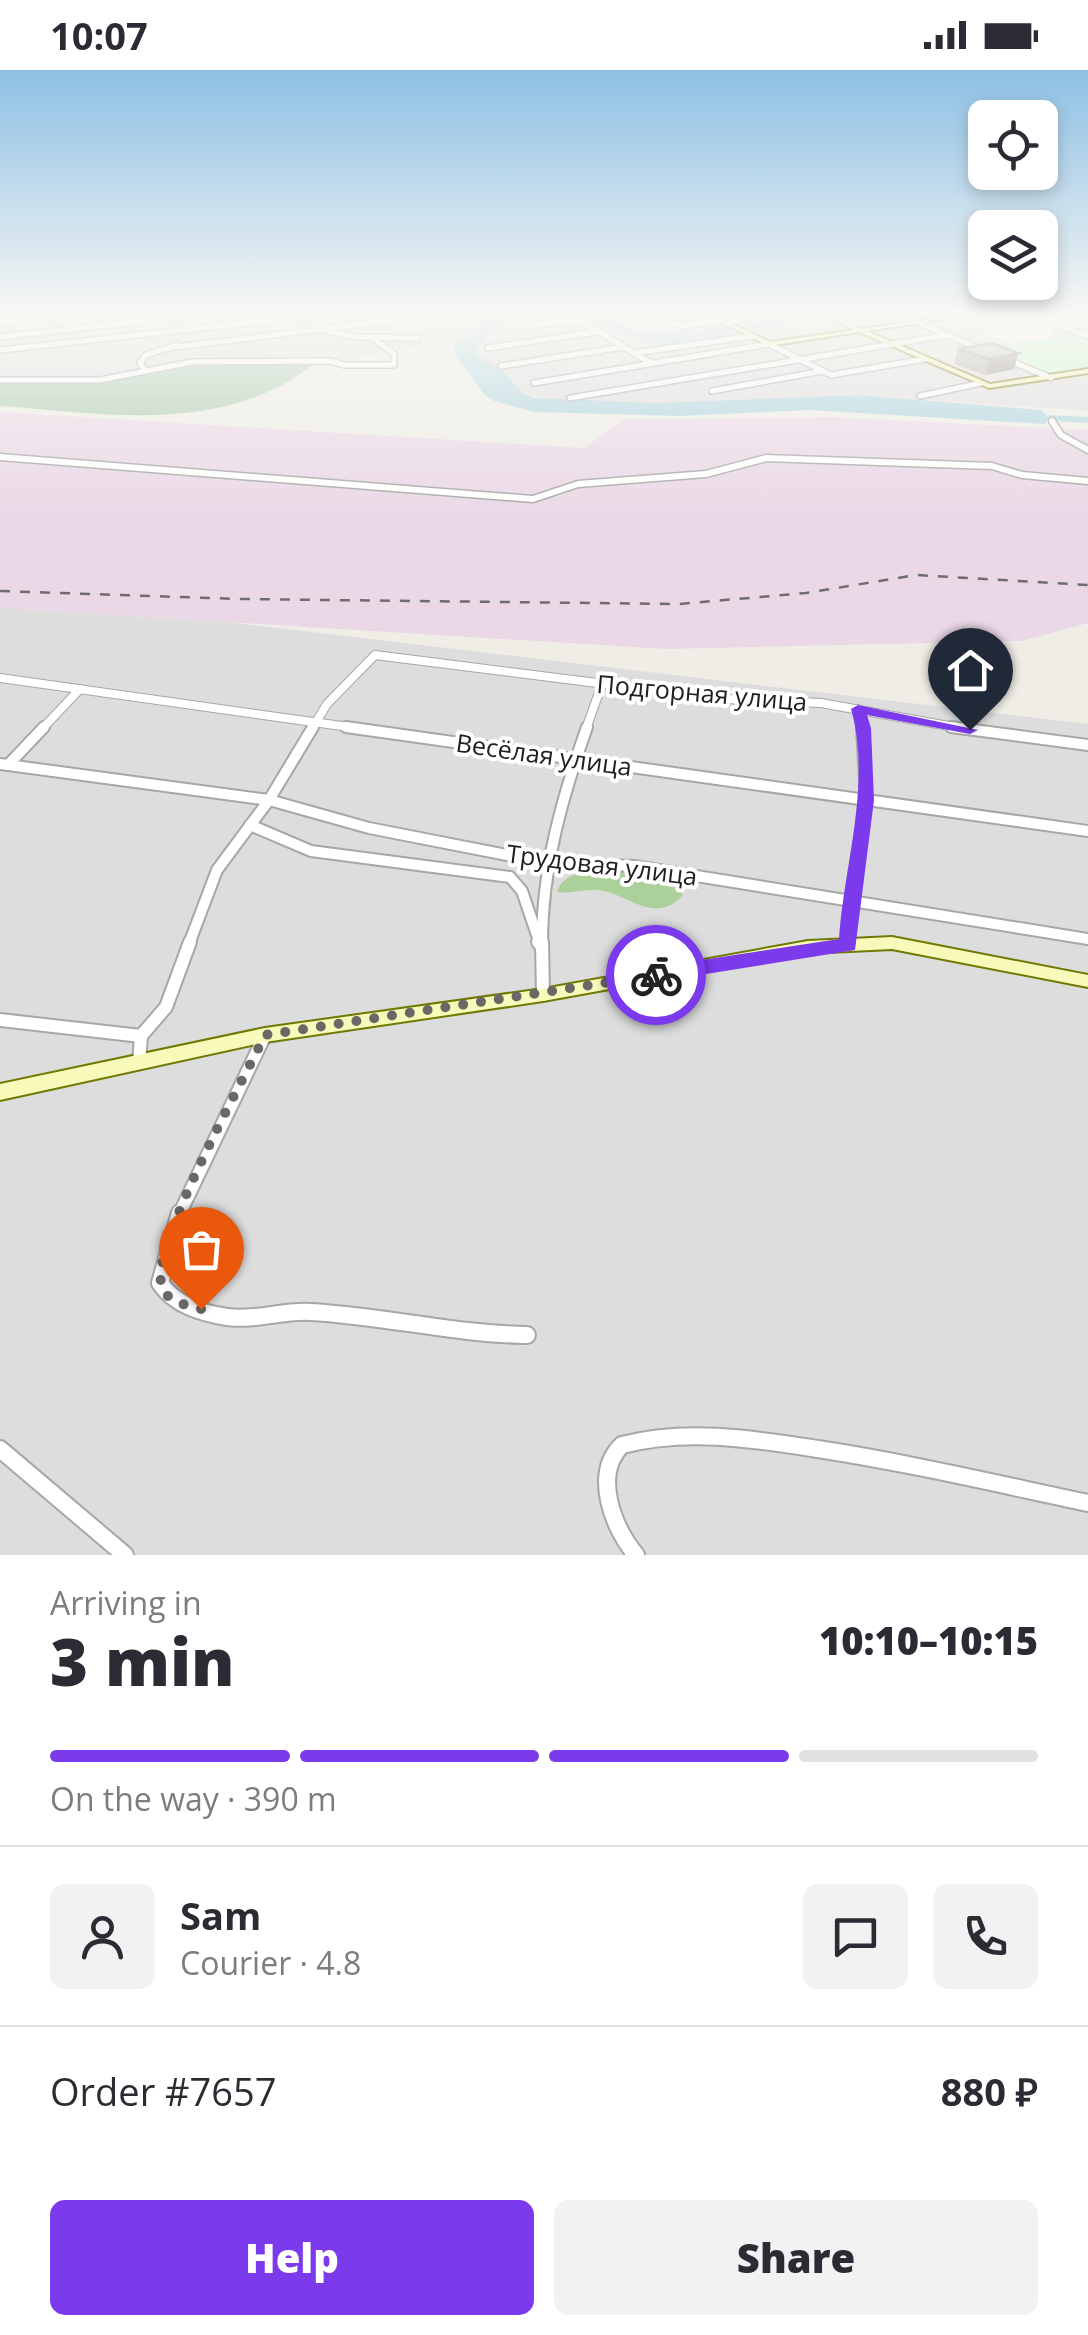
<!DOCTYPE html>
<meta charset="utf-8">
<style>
body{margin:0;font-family:"Open Sans",sans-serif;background:#f2f2f3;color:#2b2b33;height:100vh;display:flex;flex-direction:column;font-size:38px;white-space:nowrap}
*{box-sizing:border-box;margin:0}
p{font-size:32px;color:#7c7c81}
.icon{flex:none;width:55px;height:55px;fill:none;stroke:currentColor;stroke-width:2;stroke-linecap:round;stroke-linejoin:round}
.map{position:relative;height:1485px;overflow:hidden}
.side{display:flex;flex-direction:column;background:#fff;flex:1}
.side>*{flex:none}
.tools{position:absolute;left:968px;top:30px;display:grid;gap:20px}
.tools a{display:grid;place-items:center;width:90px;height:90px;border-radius:15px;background:#fff;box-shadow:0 5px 15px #0003;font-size:50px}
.pin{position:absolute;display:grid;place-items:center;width:85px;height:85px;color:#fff;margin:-102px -42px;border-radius:50% 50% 50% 0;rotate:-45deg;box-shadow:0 0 10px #0007}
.pin .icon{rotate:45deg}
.courier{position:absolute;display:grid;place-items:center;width:100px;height:100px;margin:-50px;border:8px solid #7c3aed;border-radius:50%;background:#fff;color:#222;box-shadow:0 2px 12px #0007}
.overview em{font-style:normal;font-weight:800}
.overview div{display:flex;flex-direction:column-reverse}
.overview{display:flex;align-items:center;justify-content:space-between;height:170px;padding:0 50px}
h1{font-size:65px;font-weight:800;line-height:75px}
.bar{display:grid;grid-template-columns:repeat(4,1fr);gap:15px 10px;align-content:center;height:120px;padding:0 50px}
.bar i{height:12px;border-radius:8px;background:#e1e1e2}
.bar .current{background:#7c3aed}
.bar p{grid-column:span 4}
.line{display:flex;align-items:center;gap:25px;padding:0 50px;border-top:2px solid #e1e1e2}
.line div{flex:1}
.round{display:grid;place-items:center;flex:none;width:105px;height:105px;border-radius:15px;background:#f2f2f3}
.primary-button{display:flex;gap:20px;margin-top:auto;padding:20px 50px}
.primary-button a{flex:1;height:115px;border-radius:15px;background:#7c3aed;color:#fff;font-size:40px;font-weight:800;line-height:115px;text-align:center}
.primary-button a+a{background:#f2f2f3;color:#2b2b33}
.status{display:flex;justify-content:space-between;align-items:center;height:70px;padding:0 50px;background:#fff;direction:ltr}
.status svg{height:28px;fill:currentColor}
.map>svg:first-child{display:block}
.residential{fill:#dedddd}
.industrial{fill:#ead8e6}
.education{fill:#ffffe0}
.forest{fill:#abd09a}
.cemetery{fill:#a7caac}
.park{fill:#c3fac7}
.water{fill:#a6d2de}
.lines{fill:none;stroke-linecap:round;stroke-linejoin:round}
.river{fill:#a6d2de;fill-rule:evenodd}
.minor-far5-casing{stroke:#a7a7a7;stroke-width:8}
.minor-far4-casing{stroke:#a7a7a7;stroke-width:9}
.minor-far3-casing{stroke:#a7a7a7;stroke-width:10}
.minor-far2-casing{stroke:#a7a7a7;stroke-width:14}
.minor-far1-casing{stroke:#a7a7a7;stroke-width:16}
.minor-casing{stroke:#a7a7a7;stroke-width:20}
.tertiary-casing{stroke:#a7a7a7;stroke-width:4}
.secondary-casing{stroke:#6e7a04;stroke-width:4}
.minor-far5{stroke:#fff;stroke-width:5}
.minor-far4{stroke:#fff;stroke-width:6}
.minor-far3{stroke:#fff;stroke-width:8}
.minor-far2{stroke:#fff;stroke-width:10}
.minor-far1{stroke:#fff;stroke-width:12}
.minor{stroke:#fff;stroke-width:16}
.tertiary{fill:#fff;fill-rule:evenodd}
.secondary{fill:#f8faba;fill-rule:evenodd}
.rail{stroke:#6e6e6e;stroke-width:2.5;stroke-dasharray:10 10;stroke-linecap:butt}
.wall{fill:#a9a39c}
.shaded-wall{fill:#8a847f}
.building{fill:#c5bdb5;stroke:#8a847f;stroke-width:2.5}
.route{fill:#7c3aed}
.done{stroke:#696865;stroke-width:10;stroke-dasharray:0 18}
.labels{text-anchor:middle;stroke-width:8;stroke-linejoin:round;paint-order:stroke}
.street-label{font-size:25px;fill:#202020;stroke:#fff}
</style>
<div class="status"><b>10:07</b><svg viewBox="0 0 49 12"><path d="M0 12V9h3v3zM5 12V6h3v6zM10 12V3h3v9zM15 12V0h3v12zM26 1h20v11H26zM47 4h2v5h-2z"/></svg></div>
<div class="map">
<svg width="1088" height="1485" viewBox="0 0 1088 1485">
<rect width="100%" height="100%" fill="#f0ede6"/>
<g class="residential">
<path d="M0 244H1088V341L858 325 654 333 555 331 521 323 503 301 478 286 476 278 433 274 327 294 189 296 132 307 0 308Z"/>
<path d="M0 538 226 552 1088 654V1485H0Z"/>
</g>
<path class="industrial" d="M0 342 584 378 624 349 832 347 1088 360V553L1022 571 666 579 0 538Z"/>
<path class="education" d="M1032 251 1052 259 1056 267 1012 275 982 262Z"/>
<path class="forest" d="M619 800 653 803 681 812 682 826C654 856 625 822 598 820 584 819 570 824 557 822 564 798 597 802 619 800Z"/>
<path class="cemetery" d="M314 294C224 365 106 344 0 336V308L132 307 189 296Z"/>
<path class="park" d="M1058 256 1088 267V298L1052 306 984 278 1056 267Z"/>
<g class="water">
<path d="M495 244H544L508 249 477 278 478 286 503 301 522 323 535 328 654 333 858 325 1041 340 1048 347 1045 354 809 340 680 346 534 342 494 331 484 324 455 285 454 277 481 255V250Z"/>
<path d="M569 244H600L642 263 661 264 746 255 787 244H810C759 265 690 281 635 268 612 263 593 249 569 244Z"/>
</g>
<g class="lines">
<path class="river" d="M1020 344 1088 347V353L1024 349 1018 346Z"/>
<defs>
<g id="minor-far5">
<path d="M654 244 682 256 721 250"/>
<path d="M898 244 985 281"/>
<path d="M310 245 320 252 322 260 357 267 418 268"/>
<path d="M0 252 71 244"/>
<path d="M727 254 759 244"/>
<path d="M1052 254 1088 266"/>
<path d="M524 256 579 250 651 293"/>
<path d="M0 267 205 244"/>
<path d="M177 277 443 244"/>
<path d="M488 278 596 262"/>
<path d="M0 280 329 244"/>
<path d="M635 283 752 266"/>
<path d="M1006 289 1051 308"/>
<path d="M501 296 623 277"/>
<path d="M145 300 140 293 146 285 178 275"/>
<path d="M0 310H100L192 292 331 291 344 295H394V284L373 268"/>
<path d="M534 313 769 274 831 305 925 289"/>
<path d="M712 321 823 301"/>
<path d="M920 326 981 313"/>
<path d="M570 328 947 265"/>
</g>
<g id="minor-far4">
<path d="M1052 351 1061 365 1088 380"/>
<path d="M0 387 533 429 578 414 706 404 766 388 992 396 1022 405 1088 411"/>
</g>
<g id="minor-far3">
<path d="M0 608 363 659"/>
<path d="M858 639 862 659"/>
<path d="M42 659 80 619"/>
<path d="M312 659 327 634 375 585 724 629 821 633 965 659"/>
<path d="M586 659 602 614"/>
</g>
<g id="minor-far2">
<path d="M346 657 1088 761"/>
<path d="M951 657 1088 675"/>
<path d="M0 694 269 730 369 758 548 793 634 796 1088 869"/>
<path d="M8 695 44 657"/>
<path d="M250 755 311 781 510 807 522 821 540 874"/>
<path d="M189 874 217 800 269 730 313 657"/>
<path d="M542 874C542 798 562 728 587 657"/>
<path d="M848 874 866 727 862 657"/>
</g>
<g id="minor-far1">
<path d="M538 872 542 877"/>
<path d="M542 872 543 925"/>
<path d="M0 950 141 966"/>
<path d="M139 993 141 966 166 937 190 872"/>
<path d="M179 1145 265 965"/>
</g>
<g id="minor">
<path d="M180 1143 160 1213C175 1235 201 1243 227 1247 255 1251 283 1240 311 1242 384 1246 454 1264 527 1265"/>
<path d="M0 1379 125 1485"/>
<path d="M636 1485C613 1458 592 1404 622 1375 686 1358 753 1369 818 1379 909 1393 998 1414 1088 1433"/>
</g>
<path id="tertiary" d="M823 244H830L862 260 857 261Z"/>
<g id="secondary">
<path d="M705 244H712L770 272 967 244 964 246 867 261 990 314 1088 299V303L989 318 859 262 769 276Z"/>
<path d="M892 867 1088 905V917L892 879 808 883 543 931 265 972 0 1030V1014L265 958 543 919 808 871Z"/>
</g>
</defs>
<use href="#minor-far5" class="minor-far5-casing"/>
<use href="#minor-far4" class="minor-far4-casing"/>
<use href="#minor-far3" class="minor-far3-casing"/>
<use href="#minor-far2" class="minor-far2-casing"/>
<use href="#minor-far1" class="minor-far1-casing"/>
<use href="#minor" class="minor-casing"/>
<use href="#tertiary" class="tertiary-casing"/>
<use href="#secondary" class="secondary-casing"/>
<use href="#minor-far5" class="minor-far5"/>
<use href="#minor-far4" class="minor-far4"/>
<use href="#minor-far3" class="minor-far3"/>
<use href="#minor-far2" class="minor-far2"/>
<use href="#minor-far1" class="minor-far1"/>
<use href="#minor" class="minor"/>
<use href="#tertiary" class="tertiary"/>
<use href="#secondary" class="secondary"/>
<path class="rail" d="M0 521 241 529 679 534 806 523 916 505 1088 515"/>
</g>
<path class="wall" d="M958 279 1018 283 1014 299 985 305 954 294Z"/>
<path class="shaded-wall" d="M1018 283 1014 299 985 305 990 289Z"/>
<path class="building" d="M992 273 1018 283 990 289 958 279Z"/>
<linearGradient id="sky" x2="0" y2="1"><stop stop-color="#8dc0e4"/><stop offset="0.54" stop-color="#f8f7f4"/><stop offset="1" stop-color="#f8f7f4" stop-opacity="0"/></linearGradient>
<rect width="1088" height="451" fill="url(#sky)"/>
<path class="route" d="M858 635 978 660 970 664 867 645 871 658 874 730 855 880 656 912 649 910V899L656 897 839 869C844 794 872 713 851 639Z"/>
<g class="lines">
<path class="done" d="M201 1239C187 1235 168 1233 162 1217 148 1180 245 1007 265 965L656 905"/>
</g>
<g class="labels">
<g class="street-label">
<text transform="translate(702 623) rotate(5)" y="9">Подгорная улица</text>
<text transform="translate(544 685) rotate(8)" y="9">Весёлая улица</text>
<text transform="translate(602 795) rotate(7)" y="9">Трудовая улица</text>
</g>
</g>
</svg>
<div class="tools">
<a><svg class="icon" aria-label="locate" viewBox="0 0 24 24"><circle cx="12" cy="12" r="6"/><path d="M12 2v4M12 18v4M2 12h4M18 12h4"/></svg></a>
<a><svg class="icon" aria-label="layers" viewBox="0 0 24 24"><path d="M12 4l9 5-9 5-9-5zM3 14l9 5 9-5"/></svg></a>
</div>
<div class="pin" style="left:201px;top:1239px;background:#ea580c"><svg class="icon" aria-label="bag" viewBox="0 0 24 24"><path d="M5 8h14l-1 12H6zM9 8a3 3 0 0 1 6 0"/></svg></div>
<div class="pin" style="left:970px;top:660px;background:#1f2937"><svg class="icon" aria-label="home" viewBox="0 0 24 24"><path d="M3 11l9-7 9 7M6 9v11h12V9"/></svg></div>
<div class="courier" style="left:656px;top:905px"><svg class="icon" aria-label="bike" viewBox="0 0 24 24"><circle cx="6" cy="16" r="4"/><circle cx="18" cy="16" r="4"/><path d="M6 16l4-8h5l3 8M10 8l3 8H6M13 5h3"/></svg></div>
</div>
<section class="side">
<div class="overview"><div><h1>3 min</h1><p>Arriving in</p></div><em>10:10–10:15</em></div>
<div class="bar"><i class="current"></i><i class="current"></i><i class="current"></i><i></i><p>On the way · 390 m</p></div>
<div class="line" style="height:180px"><a class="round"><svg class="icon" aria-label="person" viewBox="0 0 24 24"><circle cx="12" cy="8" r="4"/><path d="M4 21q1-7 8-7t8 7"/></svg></a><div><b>Sam</b><p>Courier · 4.8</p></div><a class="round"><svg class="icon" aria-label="chat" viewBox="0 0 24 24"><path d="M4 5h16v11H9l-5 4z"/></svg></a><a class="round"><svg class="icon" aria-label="phone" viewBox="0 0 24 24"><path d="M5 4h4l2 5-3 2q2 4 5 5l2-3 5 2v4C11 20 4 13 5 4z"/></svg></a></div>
<div class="line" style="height:130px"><div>Order #7657</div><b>880 ₽</b></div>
<div class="primary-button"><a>Help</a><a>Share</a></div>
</section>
